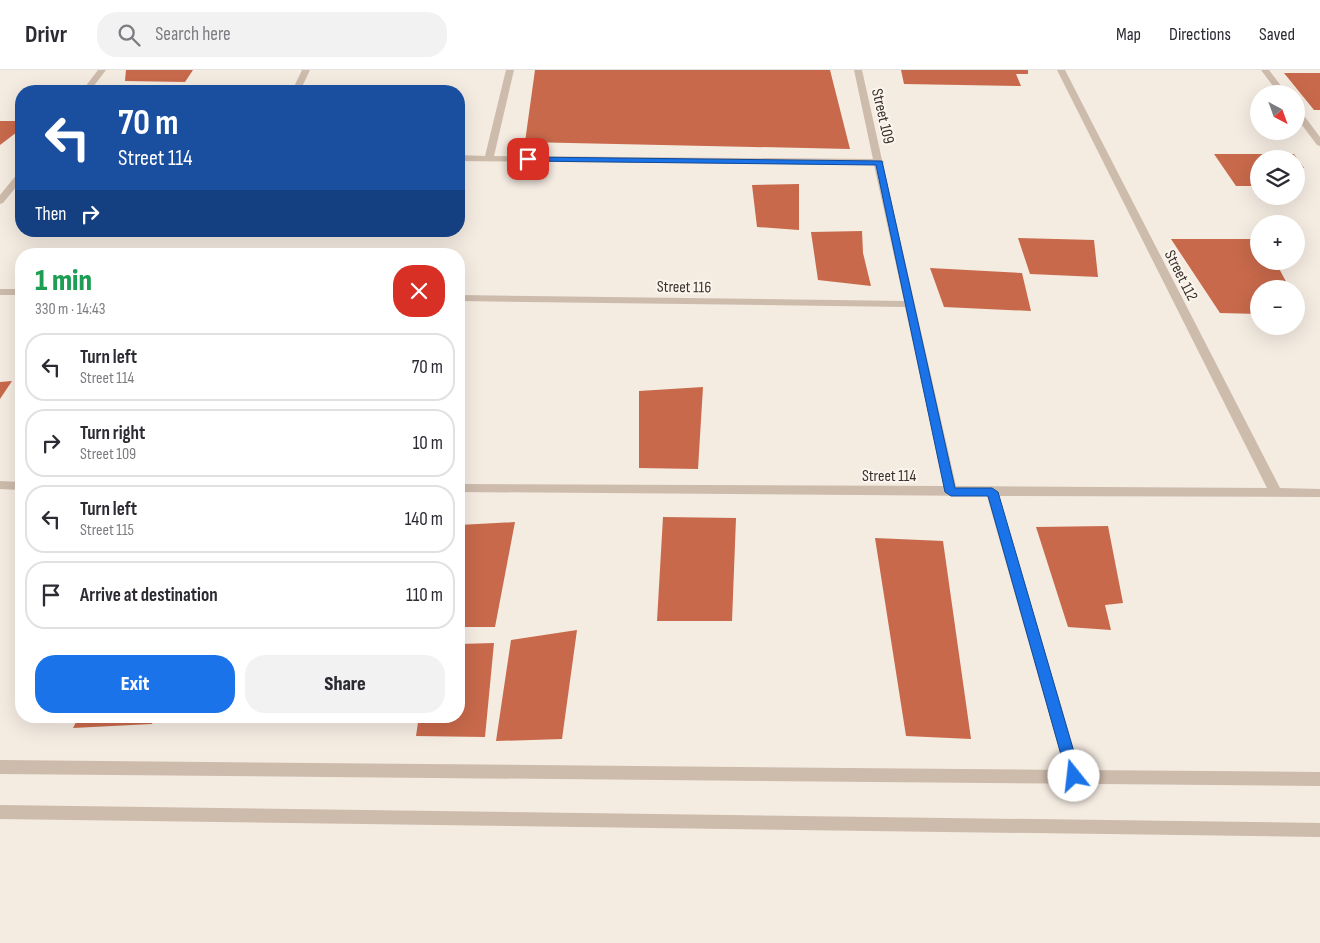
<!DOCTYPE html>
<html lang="en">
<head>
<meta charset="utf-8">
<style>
	:root { --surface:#fff; --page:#f2f2f3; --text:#2b2b33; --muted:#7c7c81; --line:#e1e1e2; --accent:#1a73e8 }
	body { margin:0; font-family:"Sofia Sans Condensed",sans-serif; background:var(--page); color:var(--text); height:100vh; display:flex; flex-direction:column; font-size:19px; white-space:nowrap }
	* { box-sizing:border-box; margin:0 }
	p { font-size:16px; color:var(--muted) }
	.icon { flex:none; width:28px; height:28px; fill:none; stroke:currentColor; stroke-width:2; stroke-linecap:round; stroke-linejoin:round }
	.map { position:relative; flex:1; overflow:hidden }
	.details { position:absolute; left:15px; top:178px; width:450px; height:475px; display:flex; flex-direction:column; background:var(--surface); border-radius:20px; box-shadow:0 5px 20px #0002 }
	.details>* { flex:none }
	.guide { position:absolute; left:15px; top:15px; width:450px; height:152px; border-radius:20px; box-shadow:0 5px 20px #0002; background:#1a4fa0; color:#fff; overflow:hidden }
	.needle { width:32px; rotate:139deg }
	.fabs { position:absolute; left:1250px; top:15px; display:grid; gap:10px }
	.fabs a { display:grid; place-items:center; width:55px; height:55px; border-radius:50%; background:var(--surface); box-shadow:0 5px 20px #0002; font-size:25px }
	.pin { position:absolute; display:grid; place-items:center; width:42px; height:42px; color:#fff; margin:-21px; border-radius:10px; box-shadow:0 2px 8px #0006 }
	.me { position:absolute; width:55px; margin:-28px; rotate:344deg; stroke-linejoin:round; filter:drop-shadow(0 0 4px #0008) }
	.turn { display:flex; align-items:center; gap:18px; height:105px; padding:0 20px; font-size:22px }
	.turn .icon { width:65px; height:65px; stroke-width:2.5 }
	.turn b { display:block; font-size:35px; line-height:42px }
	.then { display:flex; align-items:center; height:48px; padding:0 20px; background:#0003; gap:10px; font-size:19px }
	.round { display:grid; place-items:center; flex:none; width:52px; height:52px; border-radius:20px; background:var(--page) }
	.summary { display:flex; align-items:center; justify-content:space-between; height:85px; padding:0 20px }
	h1 { font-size:30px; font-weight:800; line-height:38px; color:#1e9e55 }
	.primary-button { display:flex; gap:10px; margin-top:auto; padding:10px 20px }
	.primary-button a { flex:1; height:58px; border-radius:20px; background:var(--accent); color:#fff; font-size:20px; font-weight:800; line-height:58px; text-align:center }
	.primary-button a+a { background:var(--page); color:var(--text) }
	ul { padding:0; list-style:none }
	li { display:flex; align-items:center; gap:15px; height:68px; margin:0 10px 8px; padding:0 10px; border:2px solid var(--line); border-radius:20px }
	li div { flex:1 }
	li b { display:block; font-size:19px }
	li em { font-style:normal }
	header { display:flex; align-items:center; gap:30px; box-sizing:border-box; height:70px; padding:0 25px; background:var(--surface); border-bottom:1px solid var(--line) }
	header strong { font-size:24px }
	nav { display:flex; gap:28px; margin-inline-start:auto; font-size:18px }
	.search { width:350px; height:45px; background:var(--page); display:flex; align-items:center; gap:12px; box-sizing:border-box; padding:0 18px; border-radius:20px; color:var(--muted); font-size:19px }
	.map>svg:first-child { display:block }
	.building { fill:#c8694b }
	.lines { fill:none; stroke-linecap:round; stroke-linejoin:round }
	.minor { fill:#cdbbac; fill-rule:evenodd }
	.route { fill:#1a73e8; stroke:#114b97 }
	.labels { text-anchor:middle; stroke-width:4; stroke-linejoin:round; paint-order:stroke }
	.street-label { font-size:16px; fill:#3b302b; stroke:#fbf5ee }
</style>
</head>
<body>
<header>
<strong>Drivr</strong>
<div class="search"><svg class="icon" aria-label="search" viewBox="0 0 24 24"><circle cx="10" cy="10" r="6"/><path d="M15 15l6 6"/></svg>Search here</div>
<nav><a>Map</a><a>Directions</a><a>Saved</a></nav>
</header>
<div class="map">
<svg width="1320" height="873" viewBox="0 0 1320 873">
	<rect width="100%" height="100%" fill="#f4ebe1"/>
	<!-- building -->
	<path class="building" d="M126 0H193L185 12 125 11Z
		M535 0H830L850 79 525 72Z
		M901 0H1028V4H1016L1021 16 904 14Z
		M1284 3H1320V40H1314Z
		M0 51H21V59L0 75Z
		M1214 84H1294L1304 98H1296V89H1259V116H1236Z
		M799 114V160L757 157 752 115Z
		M862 161 863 183 871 216 818 210 811 162Z
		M1018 168 1094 170 1098 207 1030 204Z
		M1171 169H1259V191H1275L1290 219H1259V244L1220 243Z
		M930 198 1022 203 1031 241 944 237Z
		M12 311 0 329V312Z
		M703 317 698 399 639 398V321Z
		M663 447 736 448 732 551H657Z
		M515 452 495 557H459V455Z
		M1108 456 1123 533 1105 535 1111 560 1068 557 1036 457Z
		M875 468 943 471 971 669 906 666Z
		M577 560 562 669 496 671 511 570Z
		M494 573 485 667 416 666 419 646H459V574Z
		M79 646H155L152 654 73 658Z"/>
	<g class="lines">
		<!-- minor -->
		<path class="minor" d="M98 0H106L90 21H82Z
			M302 0H310L300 21H292Z
			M506 0H514L494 86 873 89 854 0H862L882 90 884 92 883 94 956 416 1267 418 1057 0H1065L1280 418 1320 419V427L999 426 1080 700 1320 702V716L0 704V690L1065 700 987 426 459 422V414L944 416 905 237 459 231V225L904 231 874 95 459 91V85L485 86Z
			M1261 0H1269L1287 24H1279Z
			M1296 39H1299L1320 67V76L1317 75 1296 47Z
			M21 102V111L3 133 0 134V125L18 103Z
			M0 219H21V225H0Z
			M0 411 21 412V420L0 419Z
			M0 735 1320 753V767L0 749Z"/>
	</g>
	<!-- route -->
	<path class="route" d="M528 87 882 91 955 418H992L998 422 1081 706 1079 711 1074 713 1069 711 1067 706 988 426H951L945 422 876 95 525 91V87Z"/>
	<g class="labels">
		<!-- street labels -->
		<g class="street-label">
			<text transform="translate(884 46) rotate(77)" y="6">Street 109</text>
			<text transform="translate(1182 205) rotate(63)" y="6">Street 112</text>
			<text transform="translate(684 216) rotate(1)" y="6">Street 116</text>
			<text x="889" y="411">Street 114</text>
		</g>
	</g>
</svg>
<div class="fabs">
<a><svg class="needle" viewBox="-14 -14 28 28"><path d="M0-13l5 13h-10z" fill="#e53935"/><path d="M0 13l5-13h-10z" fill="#7c7c81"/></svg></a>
<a><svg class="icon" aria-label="layers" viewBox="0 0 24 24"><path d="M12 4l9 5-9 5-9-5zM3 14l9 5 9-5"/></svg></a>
<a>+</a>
<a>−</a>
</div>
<div class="pin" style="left:528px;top:89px;background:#d93025"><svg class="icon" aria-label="arrive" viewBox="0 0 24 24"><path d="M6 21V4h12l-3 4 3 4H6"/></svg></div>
<svg class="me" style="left:1074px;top:706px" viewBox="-20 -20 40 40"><circle r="19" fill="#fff"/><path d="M0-13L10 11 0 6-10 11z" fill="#1a73e8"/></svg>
<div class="guide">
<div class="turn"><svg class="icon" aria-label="left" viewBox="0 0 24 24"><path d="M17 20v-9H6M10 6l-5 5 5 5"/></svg><div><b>70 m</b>Street 114</div></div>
<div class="then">Then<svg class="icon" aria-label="right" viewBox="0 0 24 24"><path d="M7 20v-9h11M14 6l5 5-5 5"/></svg></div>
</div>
<section class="details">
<div class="summary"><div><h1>1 min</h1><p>330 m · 14:43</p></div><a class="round" style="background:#d93025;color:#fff"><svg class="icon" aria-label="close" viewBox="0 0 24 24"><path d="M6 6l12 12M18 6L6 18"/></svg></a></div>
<ul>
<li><svg class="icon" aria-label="left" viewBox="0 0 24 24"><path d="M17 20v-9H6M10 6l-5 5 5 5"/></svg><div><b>Turn left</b><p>Street 114</p></div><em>70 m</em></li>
<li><svg class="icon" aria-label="right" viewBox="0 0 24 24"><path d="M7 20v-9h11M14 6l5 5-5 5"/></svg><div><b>Turn right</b><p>Street 109</p></div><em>10 m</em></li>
<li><svg class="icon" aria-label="left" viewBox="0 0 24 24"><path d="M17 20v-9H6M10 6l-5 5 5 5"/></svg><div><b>Turn left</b><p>Street 115</p></div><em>140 m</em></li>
<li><svg class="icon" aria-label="arrive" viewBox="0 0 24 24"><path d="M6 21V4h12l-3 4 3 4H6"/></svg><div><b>Arrive at destination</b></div><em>110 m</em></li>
</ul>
<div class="primary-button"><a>Exit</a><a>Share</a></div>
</section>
</div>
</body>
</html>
